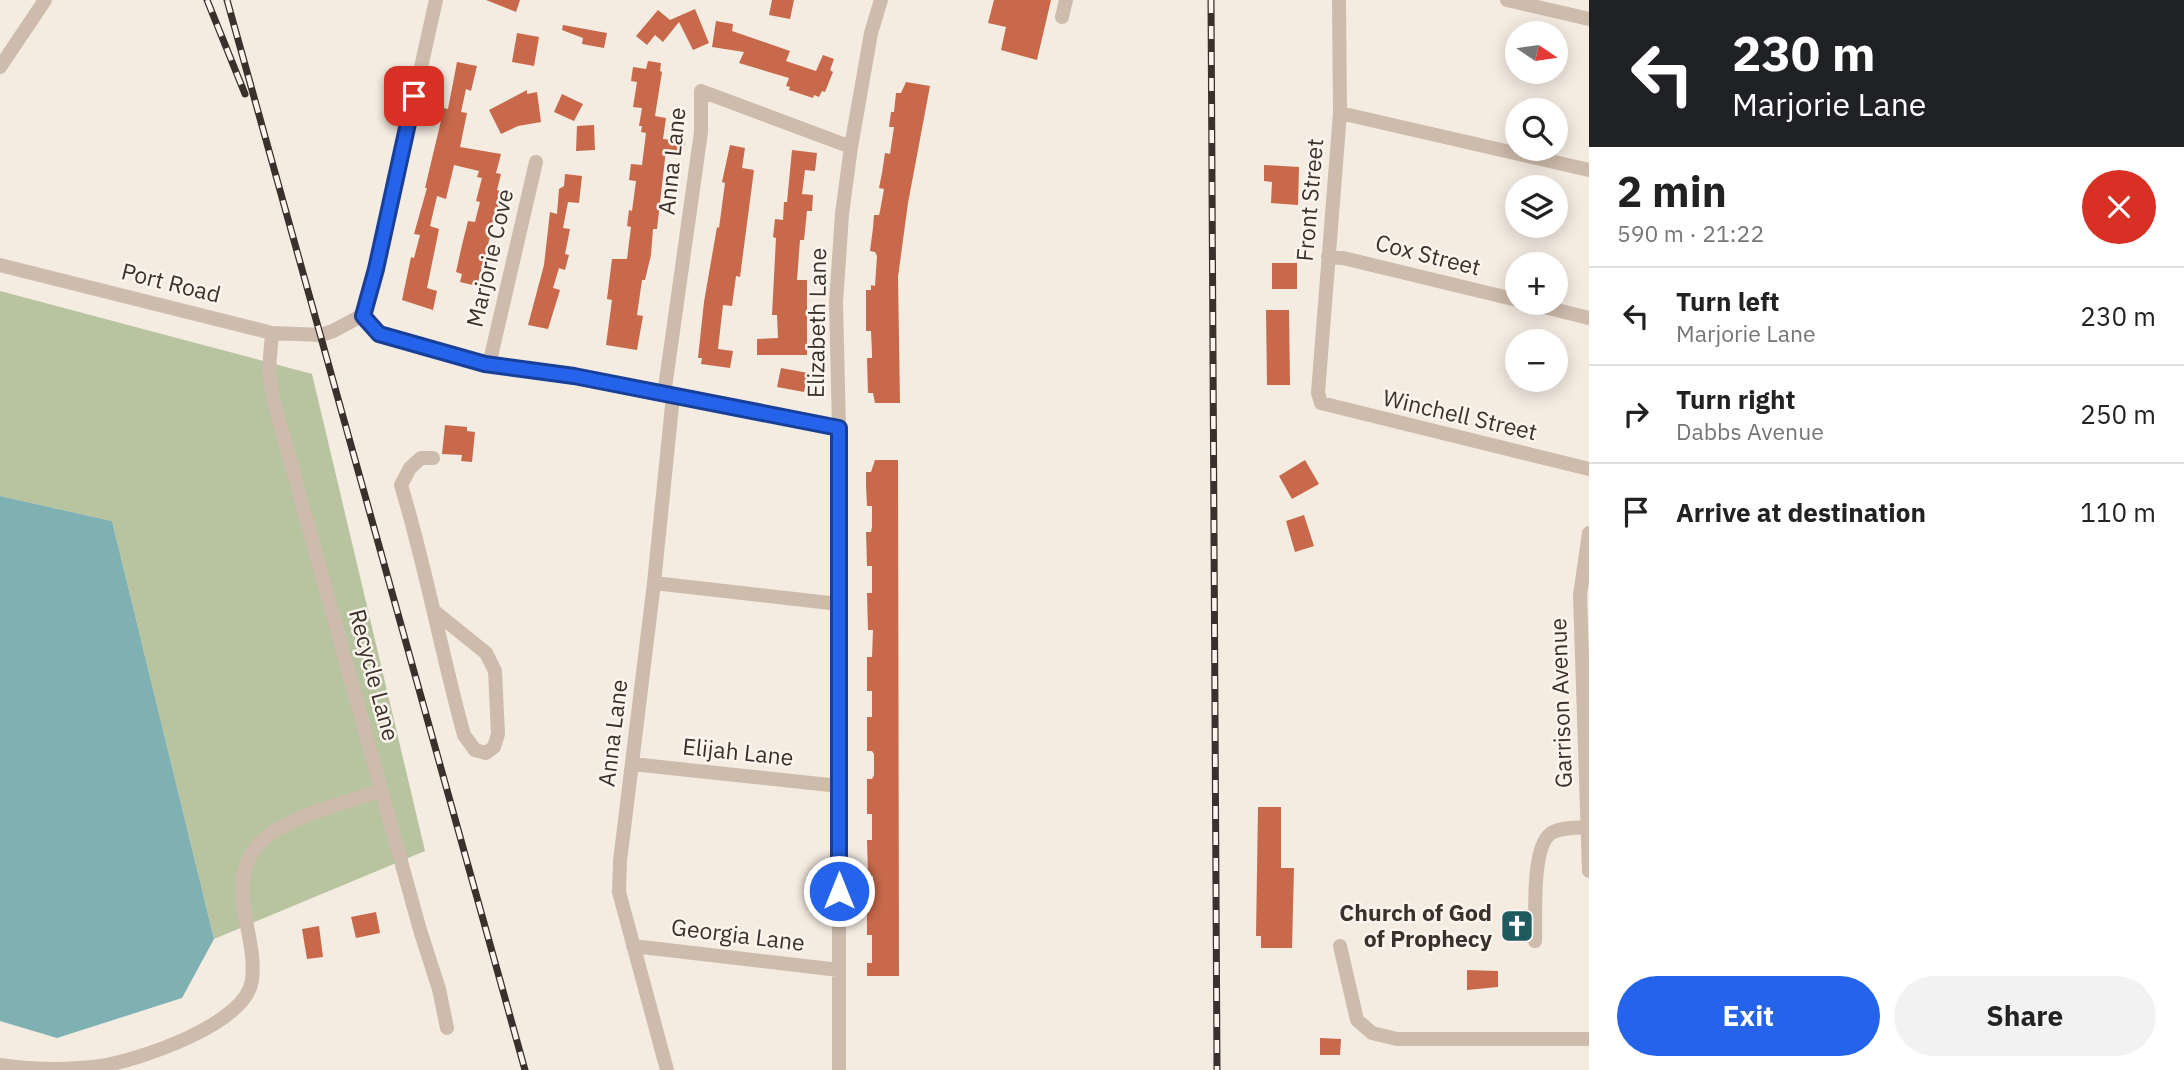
<!DOCTYPE html>
<html lang="en">
<head>
<meta charset="utf-8">
<style>
	:root { --surface:#fff; --page:#f2f2f2; --text:#222; --muted:#767676; --line:#e0e0e0; --accent:#2563eb }
	body { margin:0; font-family:"IBM Plex Sans",sans-serif; background:var(--page); color:var(--text); height:100vh; display:flex; flex-direction:column; font-size:26px; white-space:nowrap }
	* { box-sizing:border-box; margin:0 }
	p { font-size:23px; color:var(--muted) }
	.icon { flex:none; width:38px; height:38px; fill:none; stroke:currentColor; stroke-width:2; stroke-linecap:round; stroke-linejoin:round }
	.map { position:relative; flex:1; overflow:hidden }
	.panel { display:flex; flex-direction:column; background:var(--surface); width:595px }
	.panel>* { flex:none }
	.hud { background:#202124; color:#fff; overflow:hidden }
	.needle { width:46px; rotate:103deg }
	.tools { position:absolute; left:1505px; top:21px; display:grid; gap:14px }
	.tools a { display:grid; place-items:center; width:63px; height:63px; border-radius:50%; background:var(--surface); box-shadow:0 4px 18px #0003; font-size:35px }
	.pin { position:absolute; display:grid; place-items:center; width:60px; height:60px; color:#fff; margin:-30px; border-radius:14px; box-shadow:0 4px 10px #0006 }
	.me { position:absolute; width:77px; margin:-38px; rotate:0deg; stroke-linejoin:round; filter:drop-shadow(0 0 5px #0008) }
	.turn { display:flex; align-items:center; gap:24px; height:147px; padding:0 28px; font-size:32px }
	.turn .icon { width:91px; height:91px; stroke-width:2.5 }
	.turn b { display:block; font-size:49px; line-height:60px }
	.round { display:grid; place-items:center; flex:none; width:74px; height:74px; border-radius:37px; background:var(--page) }
	.overview { display:flex; align-items:center; justify-content:space-between; height:119px; padding:0 28px }
	h1 { font-size:42px; font-weight:800; line-height:52px }
	.primary-button { display:flex; gap:14px; margin-top:auto; padding:14px 28px }
	.primary-button a { flex:1; height:80px; border-radius:42px; background:var(--accent); color:#fff; font-size:28px; font-weight:800; line-height:80px; text-align:center }
	.primary-button a+a { background:var(--page); color:var(--text) }
	ul { padding:0; list-style:none }
	li { display:flex; align-items:center; gap:21px; height:98px; padding:0 28px; border-top:2px solid var(--line) }
	li div { flex:1 }
	li b { display:block; font-size:26px }
	li em { font-style:normal }
	main { display:flex; flex:1; min-height:0 }
	.map>svg:first-child { display:block }
	.green { fill:#b8c4a0 }
	.water { fill:#7fb0b2 }
	.building { fill:#c8694b }
	.lines { fill:none; stroke-linecap:round; stroke-linejoin:round }
	.minor { stroke:#cdbbac; stroke-width:14 }
	.rail-casing { stroke:#3b302b; stroke-width:7 }
	.rail { stroke:#fbf5ee; stroke-width:4.5; stroke-dasharray:13; stroke-linecap:butt }
	.route-casing { stroke:#184099; stroke-width:18 }
	.route { stroke:#2563eb; stroke-width:12 }
	.labels { text-anchor:middle; stroke-width:5; stroke-linejoin:round; paint-order:stroke }
	.street-label { font-size:23px; fill:#3b302b; stroke:#fbf5ee }
	.poi-label { font-size:23px; font-weight:bold; fill:#3b302b; stroke:#fbf5ee; text-anchor:end }
</style>
</head>
<body>
<main>
<div class="map">
<svg width="1589" height="1070" viewBox="0 0 1589 1070">
	<rect width="100%" height="100%" fill="#f4ebe1"/>
	<!-- green -->
	<path class="green" d="M0 291 312 374 425 851 214 939 112 521 0 496Z"/>
	<!-- water -->
	<path class="water" d="M0 496 112 521 214 939 182 998 57 1038 0 1021Z"/>
	<!-- building -->
	<path class="building" d="M486 0H520L516 12Z
		M772 0H794L790 19 769 15Z
		M994 0H1051L1037 60 1001 50 1006 27 988 23Z
		M695 9 709 43 693 50 679 22 663 42 655 35 647 45 636 36 658 10 670 20Z
		M716 21 733 24 732 31 790 51 786 61 816 71 823 55 834 59 830 70 833 72 825 92 822 91 819 97 814 95 813 98 789 90 790 87 786 86 789 78 739 63 744 52 712 47Z
		M563 25 607 33 604 48 582 44 583 38 562 30Z
		M517 33 539 37 534 66 512 62Z
		M648 61 661 63 660 71 662 72 655 116 666 118 663 139 685 141 683 152 666 150 657 229H653L651 255 645 280H642L637 315 643 316 637 350 606 345 612 300 607 299 612 259H627L631 227 627 226 629 210 632 211 636 181 629 180 631 164 642 165 646 133 641 132 642 126H639L642 108 633 107 637 82 631 81 633 67 646 69Z
		M457 62 477 66 471 91 466 89 461 112 467 113 460 147 501 154 496 173 501 174 497 190 502 192 477 286 460 282 462 274 456 272 462 245 468 221 475 222 480 202 476 201 482 178 477 177 479 171 454 165 446 199 437 196 430 226 439 229 427 288 437 291 433 310 402 300 411 257 414 258 420 235 414 234 427 188H425L444 108 448 109Z
		M906 82 930 86 908 203 898 277 900 403H875L873 393H868L867 358H872V353L871 331H866V290H871V285L875 286 877 256 875 252 870 251 873 228 874 215H879L880 211 884 189 879 188 882 173 885 153 890 154 894 127H889L891 112H894L896 93H901Z
		M527 90V94L537 92 541 122 518 126 501 134 489 110Z
		M562 94 583 104 574 121 554 112Z
		M594 125 595 150 576 151 577 126Z
		M730 145 745 148 742 168 754 170 740 277 736 276 732 306 723 305 718 349 733 351 730 368 701 364 702 358H698L704 302 717 227 719 228 725 183 722 182Z
		M792 150 817 153 815 171 805 170 802 194 813 195 812 211H807L804 240H800L797 280H807V355H757V339L778 338 777 315H772L776 238 773 237 775 219 783 220 784 202H787Z
		M1264 165 1299 167 1298 205 1271 203 1272 182 1264 181Z
		M565 174 582 176 579 203 568 202 563 228 570 229 565 254 569 255 565 270 559 268 553 288 560 290 548 329 528 325 544 265 550 212 557 214 559 189 564 186Z
		M1272 263H1297V289H1272Z
		M1266 310H1289L1290 385H1267Z
		M781 368 808 373 804 392 777 387Z
		M445 425 467 427V431L475 432 472 462 461 461 462 455 442 454Z
		M875 460H898L899 976H867V963H872V935H867V903H872L874 898 873 876H868L867 840H872V814H867V779H872L874 775V754L872 751H867V717H872V691H867V657H872L873 630H868L867 593H872V566H867L866 532H871L872 527V506H867L866 485V472H871Z
		M1305 460 1319 484 1292 499 1279 476Z
		M1304 515 1314 546 1295 552 1286 521Z
		M1258 807H1281V868H1294L1292 948H1261V936H1256Z
		M376 912 380 933 356 938 351 917Z
		M319 926 323 957 307 959 302 929Z
		M1467 970 1498 971V987L1467 990Z
		M1320 1038 1341 1039 1340 1055H1320Z"/>
	<g class="lines">
		<!-- minor -->
		<path class="minor" d="M1339 0 1340 113 1318 393 1321 403 1589 469
			M1507 0 1589 19
			M1062 17 1066 0
			M0 67 45 0
			M1340 113 1589 170
			M1328 257 1343 258 1517 300
			M0 265 272 333 321 335 333 331 363 315 376 269 436 0
			M1528 303 1589 318
			M363 315 379 334 485 364 574 376 839 428
			M272 333 269 369 273 398 420 930 439 989 447 1028
			M489 365 536 162
			M664 395 701 132V91L851 147
			M433 458H421L410 468 401 485C426 567 441 652 464 735L475 750 486 753 494 747 498 734 495 671 486 653 434 611
			M1589 533 1580 595 1589 871
			M654 583 839 604
			M632 764 839 786
			M1535 941C1536 917 1531 850 1550 834 1559 827 1576 828 1587 827
			M633 946 839 970
			M1340 946 1357 1020 1372 1033 1397 1039H1589
			M0 1065C31 1070 70 1070 101 1066 139 1060 247 1024 252 980 258 934 224 888 257 846 281 817 346 803 382 790
			M667 1070 619 892 620 861 654 583 673 396
			M839 1070V428L836 303 842 214 851 147 871 33 881 0"/>
		<defs>
			<path id="rail" d="M207 0 245 94
				M227 0 525 1070
				M1211 0 1217 1070"/>
		</defs>
		<!-- rail casing -->
		<use href="#rail" class="rail-casing"/>
		<!-- rail -->
		<use href="#rail" class="rail"/>
	</g>
	<g class="lines">
		<defs>
			<path id="route" d="M414 96 376 269 363 316 379 334 485 364 574 376 839 428V891"/>
		</defs>
		<!-- route casing -->
		<use href="#route" class="route-casing"/>
		<!-- route -->
		<use href="#route" class="route"/>
	</g>
	<!-- icons -->
	<defs>
		<symbol id="church-square" viewBox="-11 -11 22 22"><rect x="-9" y="-9" width="18" height="18" rx="4" fill="#1f5a5e" stroke="#fbf5ee"/><path d="M-1.2-6h2.4v3.5h3.3v2.4h-3.3V6h-2.4V-.1h-3.3v-2.4h3.3Z" fill="#fff"/></symbol>
	</defs>
	<g fill-rule="evenodd">
		<use href="#church-square" x="1498" y="907" width="38" height="38"/>
	</g>
	<g class="labels">
		<!-- street labels -->
		<g class="street-label">
			<text transform="translate(672 161) rotate(-84)" y="8">Anna Lane</text>
			<text transform="translate(1310 200) rotate(-85)" y="8">Front Street</text>
			<text transform="translate(1428 255) rotate(14)" y="8">Cox Street</text>
			<text transform="translate(490 258) rotate(-77)" y="8">Marjorie Cove</text>
			<text transform="translate(171 283) rotate(14)" y="8">Port Road</text>
			<text transform="translate(817 323) rotate(-89)" y="8">Elizabeth Lane</text>
			<text transform="translate(1460 415) rotate(13)" y="8">Winchell Street</text>
			<text transform="translate(374 675) rotate(75)" y="8">Recycle Lane</text>
			<text transform="translate(1561 703) rotate(-92)" y="8">Garrison Avenue</text>
			<text transform="translate(613 733) rotate(-83)" y="8">Anna Lane</text>
			<text transform="translate(738 752) rotate(6)" y="8">Elijah Lane</text>
			<text transform="translate(738 935) rotate(7)" y="8">Georgia Lane</text>
		</g>
		<!-- poi labels -->
		<g class="poi-label">
			<text x="1492" y="921">Church of God<tspan x="1492" dy="26">of Prophecy</tspan></text>
		</g>
	</g>
</svg>
<div class="tools">
<a><svg class="needle" viewBox="-14 -14 28 28"><path d="M0-13l5 13h-10z" fill="#e53935"/><path d="M0 13l5-13h-10z" fill="#767676"/></svg></a>
<a><svg class="icon" aria-label="search" viewBox="0 0 24 24"><circle cx="10" cy="10" r="6"/><path d="M15 15l6 6"/></svg></a>
<a><svg class="icon" aria-label="layers" viewBox="0 0 24 24"><path d="M12 4l9 5-9 5-9-5zM3 14l9 5 9-5"/></svg></a>
<a>+</a>
<a>−</a>
</div>
<div class="pin" style="left:414px;top:96px;background:#d93025"><svg class="icon" aria-label="arrive" viewBox="0 0 24 24"><path d="M6 21V4h12l-3 4 3 4H6"/></svg></div>
<svg class="me" style="left:839px;top:891px" viewBox="-20 -20 40 40"><circle r="17" fill="#2563eb" stroke="#fff" stroke-width="3"/><path d="M0-11L8 9 0 5-8 9z" fill="#fff"/></svg>
</div>
<section class="panel">
<div class="hud">
<div class="turn"><svg class="icon" aria-label="left" viewBox="0 0 24 24"><path d="M17 20v-9H6M10 6l-5 5 5 5"/></svg><div><b>230 m</b>Marjorie Lane</div></div>
</div>
<div class="overview"><div><h1>2 min</h1><p>590 m · 21:22</p></div><a class="round" style="background:#d93025;color:#fff"><svg class="icon" aria-label="close" viewBox="0 0 24 24"><path d="M6 6l12 12M18 6L6 18"/></svg></a></div>
<ul>
<li><svg class="icon" aria-label="left" viewBox="0 0 24 24"><path d="M17 20v-9H6M10 6l-5 5 5 5"/></svg><div><b>Turn left</b><p>Marjorie Lane</p></div><em>230 m</em></li>
<li><svg class="icon" aria-label="right" viewBox="0 0 24 24"><path d="M7 20v-9h11M14 6l5 5-5 5"/></svg><div><b>Turn right</b><p>Dabbs Avenue</p></div><em>250 m</em></li>
<li><svg class="icon" aria-label="arrive" viewBox="0 0 24 24"><path d="M6 21V4h12l-3 4 3 4H6"/></svg><div><b>Arrive at destination</b></div><em>110 m</em></li>
</ul>
<div class="primary-button"><a>Exit</a><a>Share</a></div>
</section>
</main>
</body>
</html>
